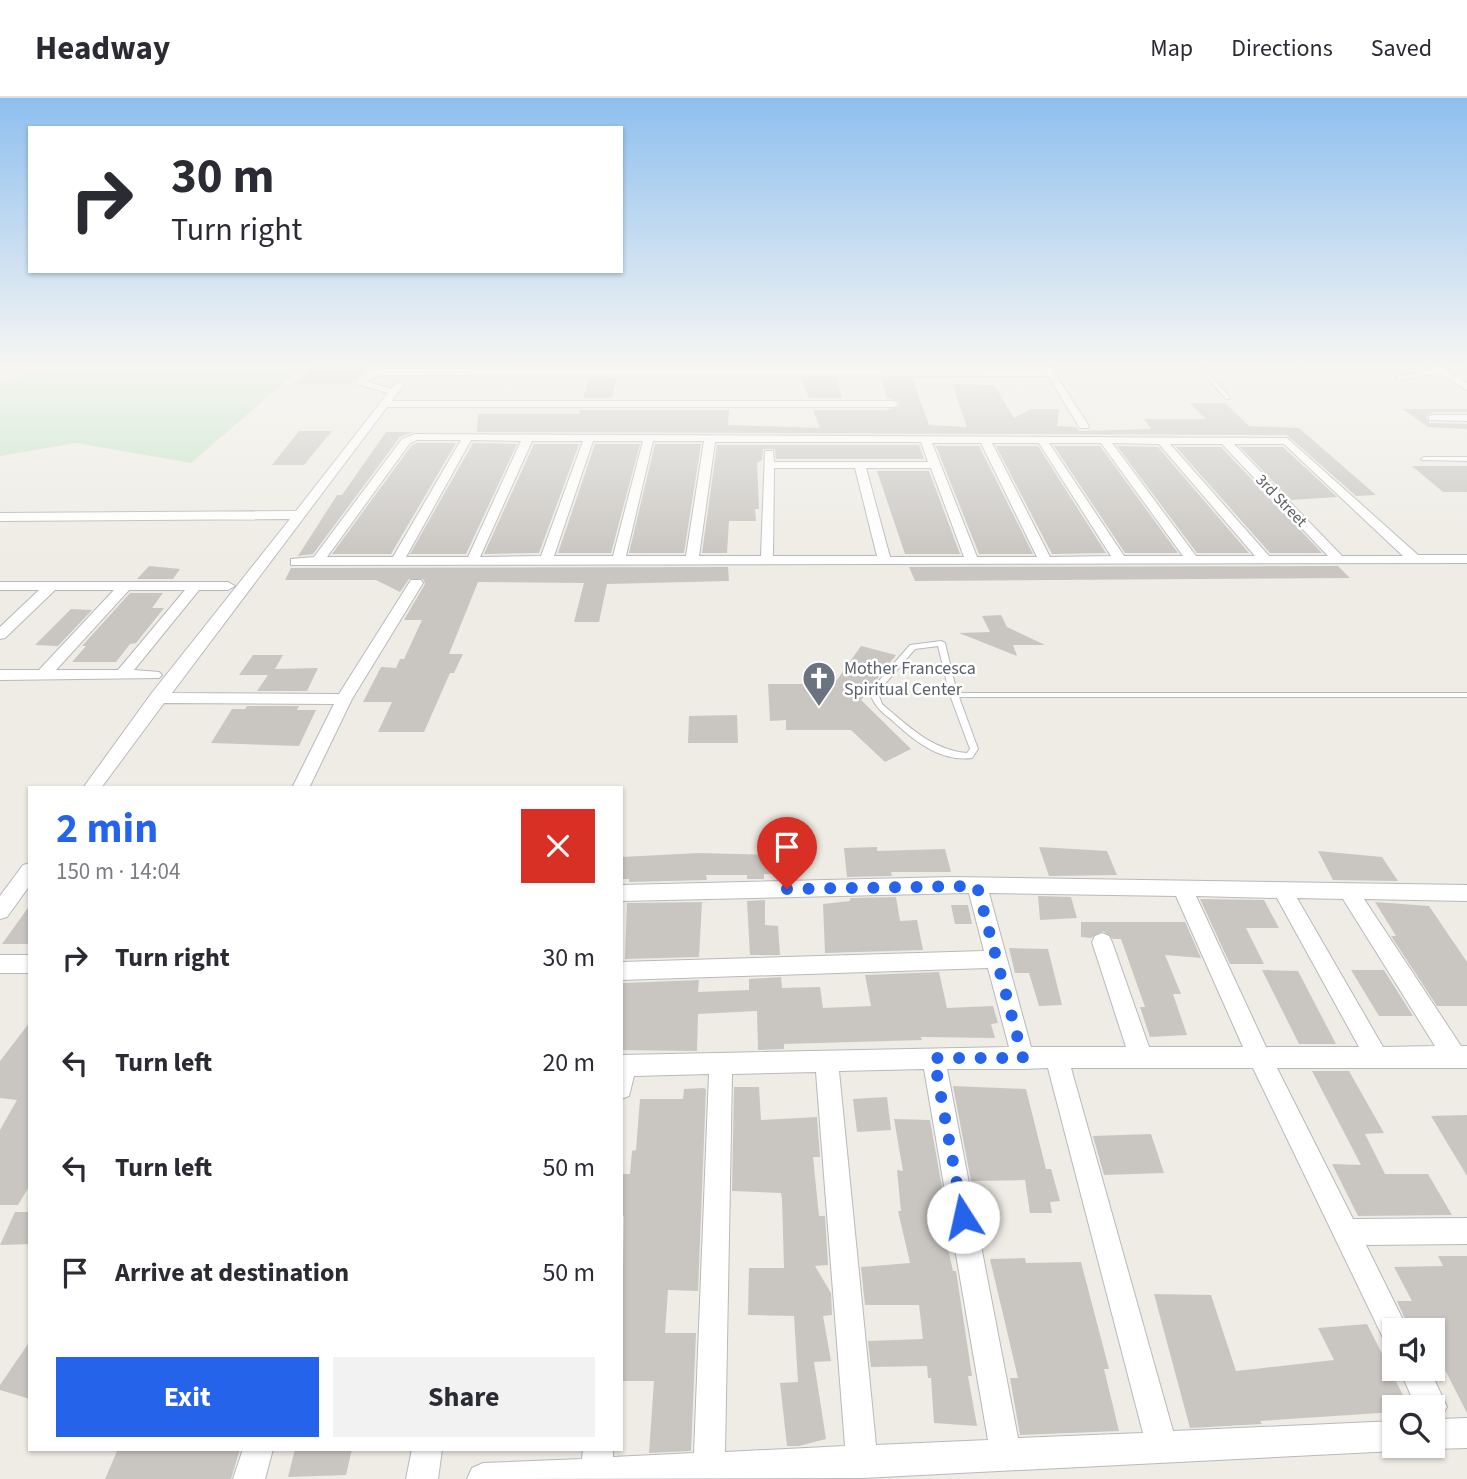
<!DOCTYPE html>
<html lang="en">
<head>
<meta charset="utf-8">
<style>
	:root { --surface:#fff; --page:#f2f2f3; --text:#2b2b33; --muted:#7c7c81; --line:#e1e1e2; --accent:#2563eb }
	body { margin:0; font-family:"Source Sans 3",sans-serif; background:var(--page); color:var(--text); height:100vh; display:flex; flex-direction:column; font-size:26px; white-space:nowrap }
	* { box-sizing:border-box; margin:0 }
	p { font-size:23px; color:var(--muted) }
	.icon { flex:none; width:38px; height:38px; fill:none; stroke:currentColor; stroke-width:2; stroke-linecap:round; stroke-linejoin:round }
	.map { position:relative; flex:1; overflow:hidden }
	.side { position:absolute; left:28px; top:688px; width:595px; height:665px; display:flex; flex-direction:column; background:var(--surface); border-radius:0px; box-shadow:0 2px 5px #0004 }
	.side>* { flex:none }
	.top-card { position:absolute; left:28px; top:28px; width:595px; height:147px; border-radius:0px; box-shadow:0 2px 5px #0004; background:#fff; color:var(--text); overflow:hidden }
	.buttons { position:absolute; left:1382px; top:1220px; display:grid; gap:14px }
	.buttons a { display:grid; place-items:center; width:63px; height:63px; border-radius:0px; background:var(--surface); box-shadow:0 2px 5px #0004; font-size:35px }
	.pin { position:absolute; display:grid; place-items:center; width:60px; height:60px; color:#fff; margin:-72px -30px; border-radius:50% 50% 50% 0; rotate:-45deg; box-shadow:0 0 7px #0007 }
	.pin .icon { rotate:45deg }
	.me { position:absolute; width:77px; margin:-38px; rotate:350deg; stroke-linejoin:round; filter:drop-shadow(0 0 5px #0008) }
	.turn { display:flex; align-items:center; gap:24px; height:147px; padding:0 28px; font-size:32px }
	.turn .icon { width:91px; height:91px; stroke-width:2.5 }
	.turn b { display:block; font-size:49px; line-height:60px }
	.round { display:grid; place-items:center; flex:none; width:74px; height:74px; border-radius:0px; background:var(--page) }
	.summary { display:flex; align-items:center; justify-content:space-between; height:119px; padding:0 28px }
	h1 { font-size:42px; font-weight:700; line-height:52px; color:var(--accent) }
	.primary-button { display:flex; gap:14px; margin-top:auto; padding:14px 28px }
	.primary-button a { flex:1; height:80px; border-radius:0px; background:var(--accent); color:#fff; font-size:28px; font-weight:700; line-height:80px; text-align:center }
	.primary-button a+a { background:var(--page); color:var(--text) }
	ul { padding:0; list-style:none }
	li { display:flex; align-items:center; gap:21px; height:105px; padding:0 28px }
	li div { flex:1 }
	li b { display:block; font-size:26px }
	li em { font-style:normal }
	header { display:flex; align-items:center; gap:42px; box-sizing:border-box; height:98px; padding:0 35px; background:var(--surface); border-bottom:2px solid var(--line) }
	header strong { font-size:33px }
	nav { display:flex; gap:38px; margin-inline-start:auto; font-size:24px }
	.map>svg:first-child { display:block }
	.green { fill:#c2e4c5 }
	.building { fill:#c9c6c2 }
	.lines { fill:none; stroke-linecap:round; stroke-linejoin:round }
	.service-casing { stroke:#b7b9bd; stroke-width:2 }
	.minor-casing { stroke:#b7b9bd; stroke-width:2 }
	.service { fill:#fff; fill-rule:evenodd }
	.minor { fill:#fff; fill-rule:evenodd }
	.route { stroke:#2563eb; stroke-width:12; stroke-dasharray:0 21.6 }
	.labels { text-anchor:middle; stroke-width:5; stroke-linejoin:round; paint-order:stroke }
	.far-street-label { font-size:16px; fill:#5c5f64; stroke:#fff }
	.worship-label { font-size:18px; fill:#5b616d; stroke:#fff; text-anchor:start }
</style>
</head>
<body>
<header>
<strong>Headway</strong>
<nav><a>Map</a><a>Directions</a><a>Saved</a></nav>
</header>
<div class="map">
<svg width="1467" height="1381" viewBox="0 0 1467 1381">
	<rect width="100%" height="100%" fill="#eeece4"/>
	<!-- green -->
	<path class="green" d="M45 268H303L191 365 76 345 0 358V287Z"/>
	<!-- building -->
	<path class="building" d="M314 268H368L351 286H294Z
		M589 280H616L612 300H583Z
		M801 280H837L842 300H809Z
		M881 280H912L929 327 967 329 952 286 994 287 1014 320 1031 311H1059L1057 328 1076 329 1080 333 1151 331 1144 321H1206L1190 305H1225L1249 328 1299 330 1376 397 1356 398 1287 337 477 334 478 316H579L580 312H729L728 327 820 330 813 312H885L900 308V304L887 300Z
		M1403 311H1467V314H1433L1426 318 1429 325 1467 326V331L1428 329Z
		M299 333H332L304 367H272Z
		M386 334H413L400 339 313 456 298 458 337 397H342Z
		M418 345H456L391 456H332L412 347Z
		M473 345 517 346 466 456H410Z
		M534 346H579L539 455 484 456Z
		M595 346H640L611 455H558Z
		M655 346H701L684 455H629Z
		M717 347H919L924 361H776L775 351H763L762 362 757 365 759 411H755L756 423H729L727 455H702Z
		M936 348H979L1033 456H979Z
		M996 348H1038L1106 455 1052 456Z
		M1054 348H1100L1178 455H1125Z
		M1117 348 1158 349 1249 455H1197Z
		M1176 349H1221L1322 455H1270Z
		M1240 349H1283L1337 399 1291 402Z
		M1412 368H1467V394H1443Z
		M877 373H929L960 456H905Z
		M149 468 180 471 173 481H137Z
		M1338 468 1350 480 915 483 909 469Z
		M728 469 729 483 607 486 599 524H574L584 485 478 484 449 556H463L454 575H450L424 634H378L392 604H363L381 569 396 570 400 561H404L422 522H404L425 486 423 481H409L400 494 376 482H285L291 470Z
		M130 495H163L152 510H164L136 545 130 546 116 564H72L86 548H82Z
		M71 511 92 512 58 548 35 547Z
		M1001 517 1007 529 1045 547H1013L1017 558 959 535 990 534 982 518Z
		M861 548 896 557 861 602 911 651 885 664 851 632H786V622L770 623 768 586H834Z
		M253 557H283L275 571 318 570 307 593H257L268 577H239Z
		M247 608H299L297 612H316L299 648 211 645 232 611H245Z
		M737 617 738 645H688L689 618Z
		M808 748 810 768H777V749Z
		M877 749V753L945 751 951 774H891L892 778 847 779 844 750Z
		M1039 749 1107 753 1117 777 1049 778Z
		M1318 753 1382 759 1398 783 1333 782Z
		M699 755 770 757 771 776H764V781H747V777H706L707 782 629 784V781H621V759Z
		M1038 798 1071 799 1077 820 1040 822Z
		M896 799 900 823 917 822 923 852 825 855 823 806 850 803V800Z
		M1200 801 1264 802 1279 830H1246L1264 866H1230Z
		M765 802V827L778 828 780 857H750L747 803Z
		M702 804 699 859 625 861 627 805 708 804Z
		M1375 804 1429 808 1467 864V908H1437L1391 838H1396Z
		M30 807V846H2Z
		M951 807H968L972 826H955Z
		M1081 824H1185L1201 860 1165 857 1181 896H1173L1187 937 1150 939 1140 909H1145L1121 841H1113L1103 833 1091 840 1081 839Z
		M1009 850 1048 851 1062 907 1039 908 1029 875H1015Z
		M1262 872 1298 873 1336 946H1299Z
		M1351 872H1384L1413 918H1379Z
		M939 874 947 910 993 908 998 925 991 926 995 940 921 939 922 942 784 946V951L758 952 757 913 698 916 697 953 621 952 623 885 699 882 698 894 749 892V881L781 879 782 890 820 889 823 910 871 908 865 877Z
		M30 924V1087L18 1107H0V1032L17 1002 0 1000V963Z
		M1312 973H1349L1384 1035 1365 1036 1385 1076H1428L1452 1117 1358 1118 1332 1066 1361 1067Z
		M953 988 1026 991 1046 1071H1051L1060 1103 1050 1104 1052 1115H1030L1025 1082 971 1083Z
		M734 989H759L761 1022 817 1019 820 1059H813L819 1118H825L828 1167 815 1168 831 1195 832 1217 823 1218 831 1263 814 1264 826 1341 799 1348H787L780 1285 798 1284 794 1218 748 1217 749 1170H784L782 1101 781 1095 732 1093Z
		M703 990 706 991 698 1193 668 1192 665 1235H696L691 1353 649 1355 654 1283H621L624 1118 621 1119V1076H630L632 1053 636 1052 640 1001H683L684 991Z
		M887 999 891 1032 857 1034 853 1001Z
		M1467 1017V1078L1431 1018Z
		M894 1021 930 1022 945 1106H938L953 1173H956L972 1278H968L977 1328 934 1325 931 1280H928L927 1268 871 1269 868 1243 923 1241 919 1207H865L861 1169 910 1165 898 1113H901L897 1072 903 1073Z
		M1151 1036 1164 1075 1104 1077 1093 1038Z
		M15 1114H30V1146L0 1147Z
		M1438 1158H1467V1315L1442 1266 1433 1267V1232H1410L1397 1203H1412L1394 1169 1443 1168Z
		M1025 1160 1026 1165 1081 1164 1109 1271H1104L1119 1333 1020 1337 1010 1280H1018L990 1161Z
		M1154 1196 1211 1197 1236 1273 1334 1262 1318 1230 1367 1226 1409 1309H1395V1314L1260 1323 1262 1326 1190 1330Z
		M30 1243V1301L0 1292V1287Z
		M118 1351H240L231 1381H105Z
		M295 1351H352L346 1377 288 1379Z"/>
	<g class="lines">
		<defs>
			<path id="service" d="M1197 268H1201L1230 299V301H1226Z
				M1292 268H1297L1300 271 1296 272Z
				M1424 359H1467V363L1422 362 1421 361Z
				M941 543 945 545 957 595H1467V599H959L978 651 972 660C941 664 914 643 893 623 883 615 876 610 871 598L877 585 910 547ZM938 548 950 597 970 651 967 655C932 652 908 628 882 606L879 598 883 588 915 551Z"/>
			<path id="minor" d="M1042 268H1050L1089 328 1088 330H1080L1048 278 380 277 367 283 391 291 396 285H402L404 287 392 303H894L899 306 894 309H387L172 595 339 596 411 482H421L423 485 352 601 309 690H292L334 606 164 605 101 690H83L151 596 290 421 0 423V415L296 413 388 295 356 286 360 279 379 271 1044 272Z
				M1430 268H1441L1467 285V292L1438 275 1400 282 1395 279 1429 273 1432 271Z
				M1433 317H1467V323L1429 322V318Z
				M415 336 1287 340 1418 457H1467V465L291 467V461L314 459 402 341ZM417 342H461L393 459H327L410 345ZM471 342 521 343 468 459H406ZM532 343H583L541 458 480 459ZM593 343H643L613 458H554ZM653 343H704L686 458H626ZM715 344H921L928 364H774L773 353H765L761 458H699ZM932 345H981L1037 459H977ZM992 345H1039L1111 458 1050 459ZM1049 345H1101L1183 458H1124ZM1112 345 1159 346 1255 458H1196ZM1170 346H1222L1328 458H1269ZM1234 346H1284L1403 458H1342ZM774 370H855L877 458H773ZM866 370H931L964 459H890Z
				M0 484H228L235 488 228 492H199L134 572 159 574 162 577 159 580 0 582V572H39L114 492H55L5 540 0 541V529L39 492H0ZM129 492H185L118 572H56Z
				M30 765V787L7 819 0 821V798L23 767Z
				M952 779 1467 787V803L1364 801 1461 948H1467V970H1277L1353 1121 1467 1120V1146L1366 1147 1408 1232H1395V1248L1385 1244 1253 970H1071L1173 1333 1395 1323V1348L1406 1349 1395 1353 862 1380 467 1381 472 1370 483 1365 582 1361 583 1351H613V1359L694 1355 709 976 634 978 629 998 621 1001V957L1009 949 988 870 621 882V864L984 853 969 795 621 803V787ZM989 795 1176 798 1243 949H1149L1112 844 1109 838 1102 835 1095 838 1092 844 1126 949H1031ZM1196 798 1277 800 1359 949H1266ZM1297 800 1343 801 1435 948 1383 949ZM924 971 988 1342 876 1347 839 973ZM1023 971 1048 970 1143 1335 1018 1340 947 971ZM816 974 845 1348 725 1354 732 976Z
				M0 857H30V875H0Z
				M1399 1270H1429L1447 1309 1440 1321 1467 1320V1350L1433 1351 1424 1348H1433V1309H1416Z
				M243 1351H273L265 1381H233Z
				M412 1351H442L438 1381H406Z"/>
		</defs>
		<!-- service casing -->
		<use href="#service" class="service-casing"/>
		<!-- minor casing -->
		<use href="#minor" class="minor-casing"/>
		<!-- service -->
		<use href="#service" class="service"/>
		<!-- minor -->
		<use href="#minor" class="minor"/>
	</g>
	<!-- sky -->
	<linearGradient id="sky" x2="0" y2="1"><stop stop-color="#8ebfef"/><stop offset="0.58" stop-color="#f7f6f3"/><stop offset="1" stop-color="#f7f6f3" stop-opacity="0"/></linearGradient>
	<rect width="1467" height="461" fill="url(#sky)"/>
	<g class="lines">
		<!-- route -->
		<path class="route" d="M787 791 977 788 1023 960H934L963 1119"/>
	</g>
	<!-- icons -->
	<defs>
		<symbol id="church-pin" viewBox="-11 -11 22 30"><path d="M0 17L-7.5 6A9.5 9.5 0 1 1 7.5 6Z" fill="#6b7280" stroke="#fff"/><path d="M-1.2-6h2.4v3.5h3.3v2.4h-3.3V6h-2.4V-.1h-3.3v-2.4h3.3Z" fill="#fff"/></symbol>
	</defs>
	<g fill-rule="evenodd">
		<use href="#church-pin" x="800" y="561" width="38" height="52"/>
	</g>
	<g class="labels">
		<!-- far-street labels -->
		<g class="far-street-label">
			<text transform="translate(1282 402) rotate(46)" y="6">3rd Street</text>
		</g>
		<!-- worship labels -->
		<g class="worship-label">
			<text x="844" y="576">Mother Francesca<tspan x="844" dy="21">Spiritual Center</tspan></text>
		</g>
	</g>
</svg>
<div class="buttons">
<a><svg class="icon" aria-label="sound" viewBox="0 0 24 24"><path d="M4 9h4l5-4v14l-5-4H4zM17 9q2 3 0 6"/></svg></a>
<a><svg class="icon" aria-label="search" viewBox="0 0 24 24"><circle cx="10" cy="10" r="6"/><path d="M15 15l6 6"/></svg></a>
</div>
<div class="pin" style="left:787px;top:791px;background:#d93025"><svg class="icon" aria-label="arrive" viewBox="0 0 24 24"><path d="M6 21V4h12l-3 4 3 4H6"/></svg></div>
<svg class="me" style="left:963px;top:1119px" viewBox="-20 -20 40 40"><circle r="19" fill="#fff"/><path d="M0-13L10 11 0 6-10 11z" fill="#2563eb"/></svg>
<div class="top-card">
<div class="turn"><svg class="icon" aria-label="right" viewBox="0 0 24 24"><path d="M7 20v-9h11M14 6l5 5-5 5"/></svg><div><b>30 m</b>Turn right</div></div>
</div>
<section class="side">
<div class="summary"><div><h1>2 min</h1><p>150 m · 14:04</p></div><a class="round" style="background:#d93025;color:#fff"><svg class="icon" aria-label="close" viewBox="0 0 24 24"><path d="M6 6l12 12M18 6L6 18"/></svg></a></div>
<ul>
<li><svg class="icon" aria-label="right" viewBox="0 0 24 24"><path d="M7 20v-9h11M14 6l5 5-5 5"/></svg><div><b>Turn right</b></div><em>30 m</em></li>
<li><svg class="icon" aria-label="left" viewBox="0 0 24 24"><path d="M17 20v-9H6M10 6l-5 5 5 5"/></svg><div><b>Turn left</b></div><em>20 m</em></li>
<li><svg class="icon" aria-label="left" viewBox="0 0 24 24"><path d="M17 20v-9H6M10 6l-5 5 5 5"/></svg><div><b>Turn left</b></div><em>50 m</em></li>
<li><svg class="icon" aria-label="arrive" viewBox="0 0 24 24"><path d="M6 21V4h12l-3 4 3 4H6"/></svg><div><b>Arrive at destination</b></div><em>50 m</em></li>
</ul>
<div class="primary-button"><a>Exit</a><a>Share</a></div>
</section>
</div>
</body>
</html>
